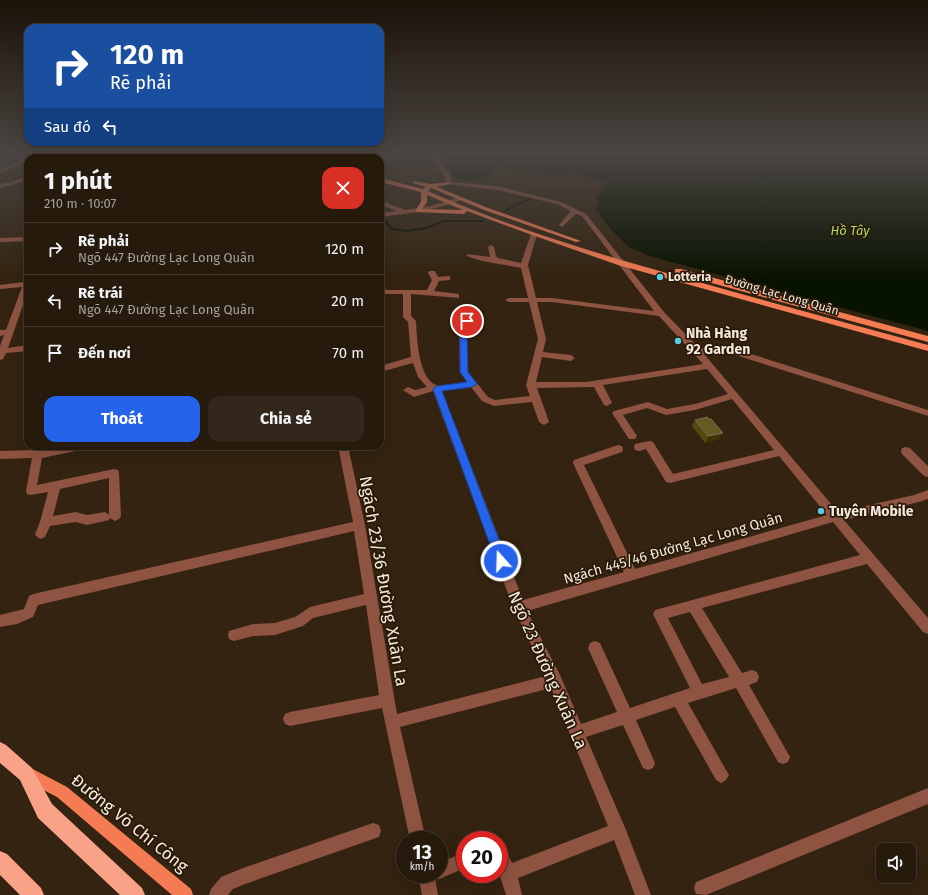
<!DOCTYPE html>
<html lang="vi">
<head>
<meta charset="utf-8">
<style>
	:root { --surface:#261a0c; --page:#32271a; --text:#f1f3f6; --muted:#a4a19d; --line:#42382d; --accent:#2563eb }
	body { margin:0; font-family:"Fira Sans",sans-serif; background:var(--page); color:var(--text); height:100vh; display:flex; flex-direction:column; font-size:15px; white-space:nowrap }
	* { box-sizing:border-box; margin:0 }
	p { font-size:13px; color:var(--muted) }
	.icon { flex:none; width:22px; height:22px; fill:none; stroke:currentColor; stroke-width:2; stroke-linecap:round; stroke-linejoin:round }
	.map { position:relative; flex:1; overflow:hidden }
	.panel { position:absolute; left:24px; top:154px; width:360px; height:296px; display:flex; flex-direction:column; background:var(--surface); border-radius:12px; box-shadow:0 4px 16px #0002,0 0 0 1px var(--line) }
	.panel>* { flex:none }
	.hud { position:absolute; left:24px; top:24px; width:360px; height:122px; border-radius:12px; box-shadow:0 4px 16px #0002,0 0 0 1px var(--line); background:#1a4fa0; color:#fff; overflow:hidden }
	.controls { position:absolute; left:876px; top:843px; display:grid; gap:8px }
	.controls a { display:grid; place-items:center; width:40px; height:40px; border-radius:8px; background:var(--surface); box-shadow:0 4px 16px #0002,0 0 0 1px var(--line); font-size:20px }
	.speed { position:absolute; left:396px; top:831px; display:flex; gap:8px; font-size:20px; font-weight:700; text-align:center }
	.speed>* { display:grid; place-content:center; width:52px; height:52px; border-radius:50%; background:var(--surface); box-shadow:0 4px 16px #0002,0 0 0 1px var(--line); line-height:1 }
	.speed small { font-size:10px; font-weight:400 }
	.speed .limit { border:6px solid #d22; background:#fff; color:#111 }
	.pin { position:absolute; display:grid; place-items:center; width:34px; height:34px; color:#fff; margin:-17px; border:2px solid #fff; border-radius:50%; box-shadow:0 1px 4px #0007 }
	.me { position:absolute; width:44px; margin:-22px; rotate:340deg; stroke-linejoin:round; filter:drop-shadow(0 0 3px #0008) }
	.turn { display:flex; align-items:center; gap:14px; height:84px; padding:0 20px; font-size:18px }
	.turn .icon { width:52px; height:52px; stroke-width:2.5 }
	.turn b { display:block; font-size:28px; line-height:34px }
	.then { display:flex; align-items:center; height:38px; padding:0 20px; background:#0003; gap:8px; font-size:15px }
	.round { display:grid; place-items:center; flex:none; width:42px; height:42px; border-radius:12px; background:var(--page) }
	.overview { display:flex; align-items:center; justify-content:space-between; height:68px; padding:0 20px }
	h1 { font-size:24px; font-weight:700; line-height:30px }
	.button { display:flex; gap:8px; margin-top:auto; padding:8px 20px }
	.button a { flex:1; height:46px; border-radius:12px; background:var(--accent); color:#fff; font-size:16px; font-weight:700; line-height:46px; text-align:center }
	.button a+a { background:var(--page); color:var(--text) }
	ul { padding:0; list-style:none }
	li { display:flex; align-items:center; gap:12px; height:52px; padding:0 20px; border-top:1px solid var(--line) }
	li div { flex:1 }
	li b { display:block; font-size:15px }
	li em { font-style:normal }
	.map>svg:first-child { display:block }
	.water { fill:#081200 }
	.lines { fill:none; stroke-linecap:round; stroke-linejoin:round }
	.stream { stroke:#081200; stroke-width:2 }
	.minor { fill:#8e5341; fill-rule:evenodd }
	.major { fill:#f57b55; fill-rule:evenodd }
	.highway { fill:#faa287; fill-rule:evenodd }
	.wall { fill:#534910 }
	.shaded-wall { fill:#3f3306 }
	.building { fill:#645a26; stroke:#7b7143 }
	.route { fill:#2563eb; stroke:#184099 }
	.poi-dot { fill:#5bc8e6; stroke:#291907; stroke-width:1.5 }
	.labels { text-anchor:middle; stroke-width:3.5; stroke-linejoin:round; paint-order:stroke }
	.far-poi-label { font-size:12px; font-weight:bold; fill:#f4e9de; stroke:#291907; text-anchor:start }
	.far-street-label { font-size:12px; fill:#f4e9de; stroke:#291907 }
	.far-water-label { font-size:13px; font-style:italic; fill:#a7da63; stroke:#291907 }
	.poi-label { font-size:14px; font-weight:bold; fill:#f4e9de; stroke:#291907; text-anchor:start }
	.street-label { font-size:14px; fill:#f4e9de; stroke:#291907 }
	.near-street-label { font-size:17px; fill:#f4e9de; stroke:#291907 }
</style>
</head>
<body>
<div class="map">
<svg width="928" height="895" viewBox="0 0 928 895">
	<rect width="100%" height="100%" fill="#332310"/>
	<!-- water -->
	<path class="water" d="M440 154H928V331L649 256 629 247 612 231 595 209 599 204 595 198 608 182 606 181 574 173 555 176 500 166C485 179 470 187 451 175 451 165 447 161 440 154Z"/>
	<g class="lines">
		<!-- stream -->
		<path class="stream" d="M506 210 531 198
			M385 221 392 229 407 231 426 228 444 221H484"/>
		<!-- minor -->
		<path class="minor" d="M0 154H7L28 160V164L25 163 0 173V169L19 161Z
			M49 154H57L47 158H39Z
			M59 154H63L71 158H51Z
			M137 154H145L136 158H128Z
			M196 154H203L196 158H189Z
			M207 154 227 158 209 157 207 156Z
			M429 154H435L451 176V182L497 186 561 202 586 214 664 312 699 348H732L928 410V416L729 353 704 354 838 512 914 495 928 490V499L919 502 844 520 928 618V634L923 632 867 564 702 608 742 673 752 670 757 672 759 677 757 682 749 685 790 757 788 762 783 764 778 762 736 688 688 703 726 770 729 775 726 780 721 783 716 780 675 707 636 720 655 763 653 768 648 770 643 768 623 725 586 737 626 830 651 895H635L614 840 518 878 522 895H506L499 873V847L505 849 512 863 608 826 551 688 400 727 426 840H410L382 708 290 726 285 724 283 719 285 714 290 712 379 695 366 605 313 618 303 626 275 635 253 636 234 641 229 639 228 635 229 631 253 624 275 623 295 617 310 607 364 594 354 531 38 605 33 617 17 624 0 627V615L24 609 29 596 33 594 353 522 338 446H348L365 525 397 714 546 676 513 607 433 391 414 397 403 390 408 387 415 390 427 387 418 377 413 363 380 372V366L411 357 408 322 403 317V294H380V284H383L386 290H427L432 280 428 273 429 271H435L438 277 450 276V280L439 281 434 291 459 294V298L411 294V316L416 321C417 337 418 382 439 386 445 387 460 383 467 382L460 372 459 334 464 319H470L471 321 467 334 468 372 488 397 495 400 530 396 526 385 538 339 529 302H509L505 300 509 298H528L521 268C503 264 484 263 467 256V254L490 257 488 247 491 245 494 247 496 256 498 258 521 263 531 234 536 233 537 234 528 265 536 298H552L654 311 582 216 576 214 562 227 559 225 571 211 557 204 497 190 446 184 445 176ZM537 302H552L659 316 703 364 586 382H536L542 357 571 361 575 358 571 355 543 352 546 339ZM707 369 728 394 695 404 667 409 648 402 614 411 612 413 629 439H635L637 436 623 415 647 408 666 415 695 410 732 399 774 450 673 474 653 442 649 441 635 444 634 447 635 450 639 451 646 449 666 482 670 483 779 456 827 515 635 569 584 465 622 452 623 449 622 446 618 445 574 460 573 463 624 572 523 600 442 391 471 387 482 401 494 406 532 402 539 422 544 425 549 422 537 388 594 387 604 405 607 406 612 403 603 385ZM833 522 860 555 655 610 653 614 690 688 630 708 600 643 595 641 590 643 588 648 617 712 581 724 560 675 527 611ZM690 612 729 677 702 684 668 618Z
			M28 175V179L16 184 0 188V184L12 182Z
			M460 197 462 198V200C436 210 408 214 380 217V213L396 211 380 204V200L405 210 430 206Z
			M28 237V241L0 242V238Z
			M25 279H28V291L8 348 28 345V351L6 353 3 359 0 360V346L4 335 0 336V330H6L22 287 0 289V285L24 282Z
			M37 446H47L45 450 63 446H85L84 449 80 450 42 458 37 485 114 469 118 470 119 473 121 516 119 519 115 521 110 518 109 520 87 525 76 522 50 526 45 537 41 539 37 537 35 534 40 522 48 492 31 495 27 494 26 491 32 458 0 459V451L34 450ZM109 478V515L105 512 87 515 76 512 53 516 60 489Z
			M906 447 910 448 928 466V477L924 476 902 454 901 451 902 448Z
			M928 788V804L706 895 696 894 694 888 696 882Z
			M373 823 379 825 381 831 379 837 245 884 233 889 228 895H209L211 889 221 877 243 868Z
			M465 852V868L439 879 435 878 438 895H422L418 874H439V863Z"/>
		<!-- major -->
		<path class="major" d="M300 154H307L314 158H307Z
			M318 154H325L332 158H325Z
			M380 178 423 189 426 187 413 183V181L430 184 450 182V184L437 187 488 208 581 241 576 242 484 210 431 188 428 191C517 231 612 258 706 284 780 305 854 325 928 345V351L618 265 532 235 467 211 464 214 416 212 415 211 421 202V192L380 182ZM427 195 463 210 422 209 427 202Z
			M675 269H681L928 336V342L675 273Z
			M27 766 67 787 191 889 193 895H172L57 797 22 779 19 774 22 769Z"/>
		<!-- highway -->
		<path class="highway" d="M0 742 6 745 32 768 52 804 142 888 145 895H120L38 818 20 780 0 763Z
			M0 851 7 854 41 888 44 895H20L0 875Z"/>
	</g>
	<!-- wall -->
	<path class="wall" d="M68 154H133L122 158H78Z
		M349 154H392L380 158H356L349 156Z
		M695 420 719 439 705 443 692 426Z"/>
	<!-- shaded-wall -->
	<path class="shaded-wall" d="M93 154H133L122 158H95Z
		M382 154H392L380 161V158H377V157Z
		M723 433 719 439 705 443 708 436Z"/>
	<!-- building -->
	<path class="building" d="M363 154H382L377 157Z
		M707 417 709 419H711L723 433 708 436 695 420Z"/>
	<!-- sky -->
	<linearGradient id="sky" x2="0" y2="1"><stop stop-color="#1c1309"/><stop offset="0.55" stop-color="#4a4542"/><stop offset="1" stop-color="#4a4542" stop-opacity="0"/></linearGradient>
	<rect width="928" height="279" fill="url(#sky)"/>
	<!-- route -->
	<path class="route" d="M467 319 471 321 467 334 468 372 477 384 472 387 442 391 507 561 505 565 501 566 498 565 496 561 433 389 437 386 467 382 460 372V334L464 321Z"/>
	<!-- markers -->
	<g class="poi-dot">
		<circle cx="660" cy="277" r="4"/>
		<circle cx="678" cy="341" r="4"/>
		<circle cx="821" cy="511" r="4"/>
	</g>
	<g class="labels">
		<!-- far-poi labels -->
		<g class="far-poi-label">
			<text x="668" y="281">Lotteria</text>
		</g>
		<!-- far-street labels -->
		<g class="far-street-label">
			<text transform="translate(782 295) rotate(16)" y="4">Đường Lạc Long Quân</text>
		</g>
		<!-- far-water labels -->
		<g class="far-water-label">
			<text x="850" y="235">Hồ Tây</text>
		</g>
		<!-- poi labels -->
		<g class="poi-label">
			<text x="686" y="338">Nhà Hàng<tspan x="686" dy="16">92 Garden</tspan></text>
			<text x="829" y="516">Tuyên Mobile</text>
		</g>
		<!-- street labels -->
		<g class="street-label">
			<text transform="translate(673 548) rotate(-16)" y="5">Ngách 445/46 Đường Lạc Long Quân</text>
		</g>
		<!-- near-street labels -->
		<g class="near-street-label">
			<text transform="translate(384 581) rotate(80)" y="6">Ngách 23/36 Đường Xuân La</text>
			<text transform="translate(548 670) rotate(66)" y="6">Ngõ 23 Đường Xuân La</text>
			<text transform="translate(130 823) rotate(39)" y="6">Đường Võ Chí Công</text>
		</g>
	</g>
</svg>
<div class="controls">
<a><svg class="icon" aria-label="sound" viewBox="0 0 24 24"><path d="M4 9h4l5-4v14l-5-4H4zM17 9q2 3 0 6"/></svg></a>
</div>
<div class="speed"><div>13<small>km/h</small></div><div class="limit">20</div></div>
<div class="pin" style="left:467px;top:321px;background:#d93025"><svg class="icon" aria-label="arrive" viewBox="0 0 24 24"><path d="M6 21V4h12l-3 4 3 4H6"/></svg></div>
<svg class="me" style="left:501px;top:561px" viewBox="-20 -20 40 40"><circle r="17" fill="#2563eb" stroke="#fff" stroke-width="3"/><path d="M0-11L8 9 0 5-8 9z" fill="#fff"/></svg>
<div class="hud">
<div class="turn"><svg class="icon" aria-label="right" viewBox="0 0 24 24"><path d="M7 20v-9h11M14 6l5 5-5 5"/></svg><div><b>120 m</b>Rẽ phải</div></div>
<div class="then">Sau đó<svg class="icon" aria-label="left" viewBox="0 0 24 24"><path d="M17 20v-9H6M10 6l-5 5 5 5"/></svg></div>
</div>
<section class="panel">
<div class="overview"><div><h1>1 phút</h1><p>210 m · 10:07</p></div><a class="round" style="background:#d93025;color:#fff"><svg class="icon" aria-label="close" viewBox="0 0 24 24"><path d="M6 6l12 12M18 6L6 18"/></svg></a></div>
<ul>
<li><svg class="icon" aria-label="right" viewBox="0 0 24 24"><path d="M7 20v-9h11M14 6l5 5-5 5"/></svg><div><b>Rẽ phải</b><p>Ngõ 447 Đường Lạc Long Quân</p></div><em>120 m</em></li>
<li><svg class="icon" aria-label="left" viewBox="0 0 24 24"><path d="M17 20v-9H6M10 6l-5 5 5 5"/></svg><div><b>Rẽ trái</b><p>Ngõ 447 Đường Lạc Long Quân</p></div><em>20 m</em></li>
<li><svg class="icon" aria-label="arrive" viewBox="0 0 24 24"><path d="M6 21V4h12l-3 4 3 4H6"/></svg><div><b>Đến nơi</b></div><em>70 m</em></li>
</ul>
<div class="button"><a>Thoát</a><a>Chia sẻ</a></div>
</section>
</div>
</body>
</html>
